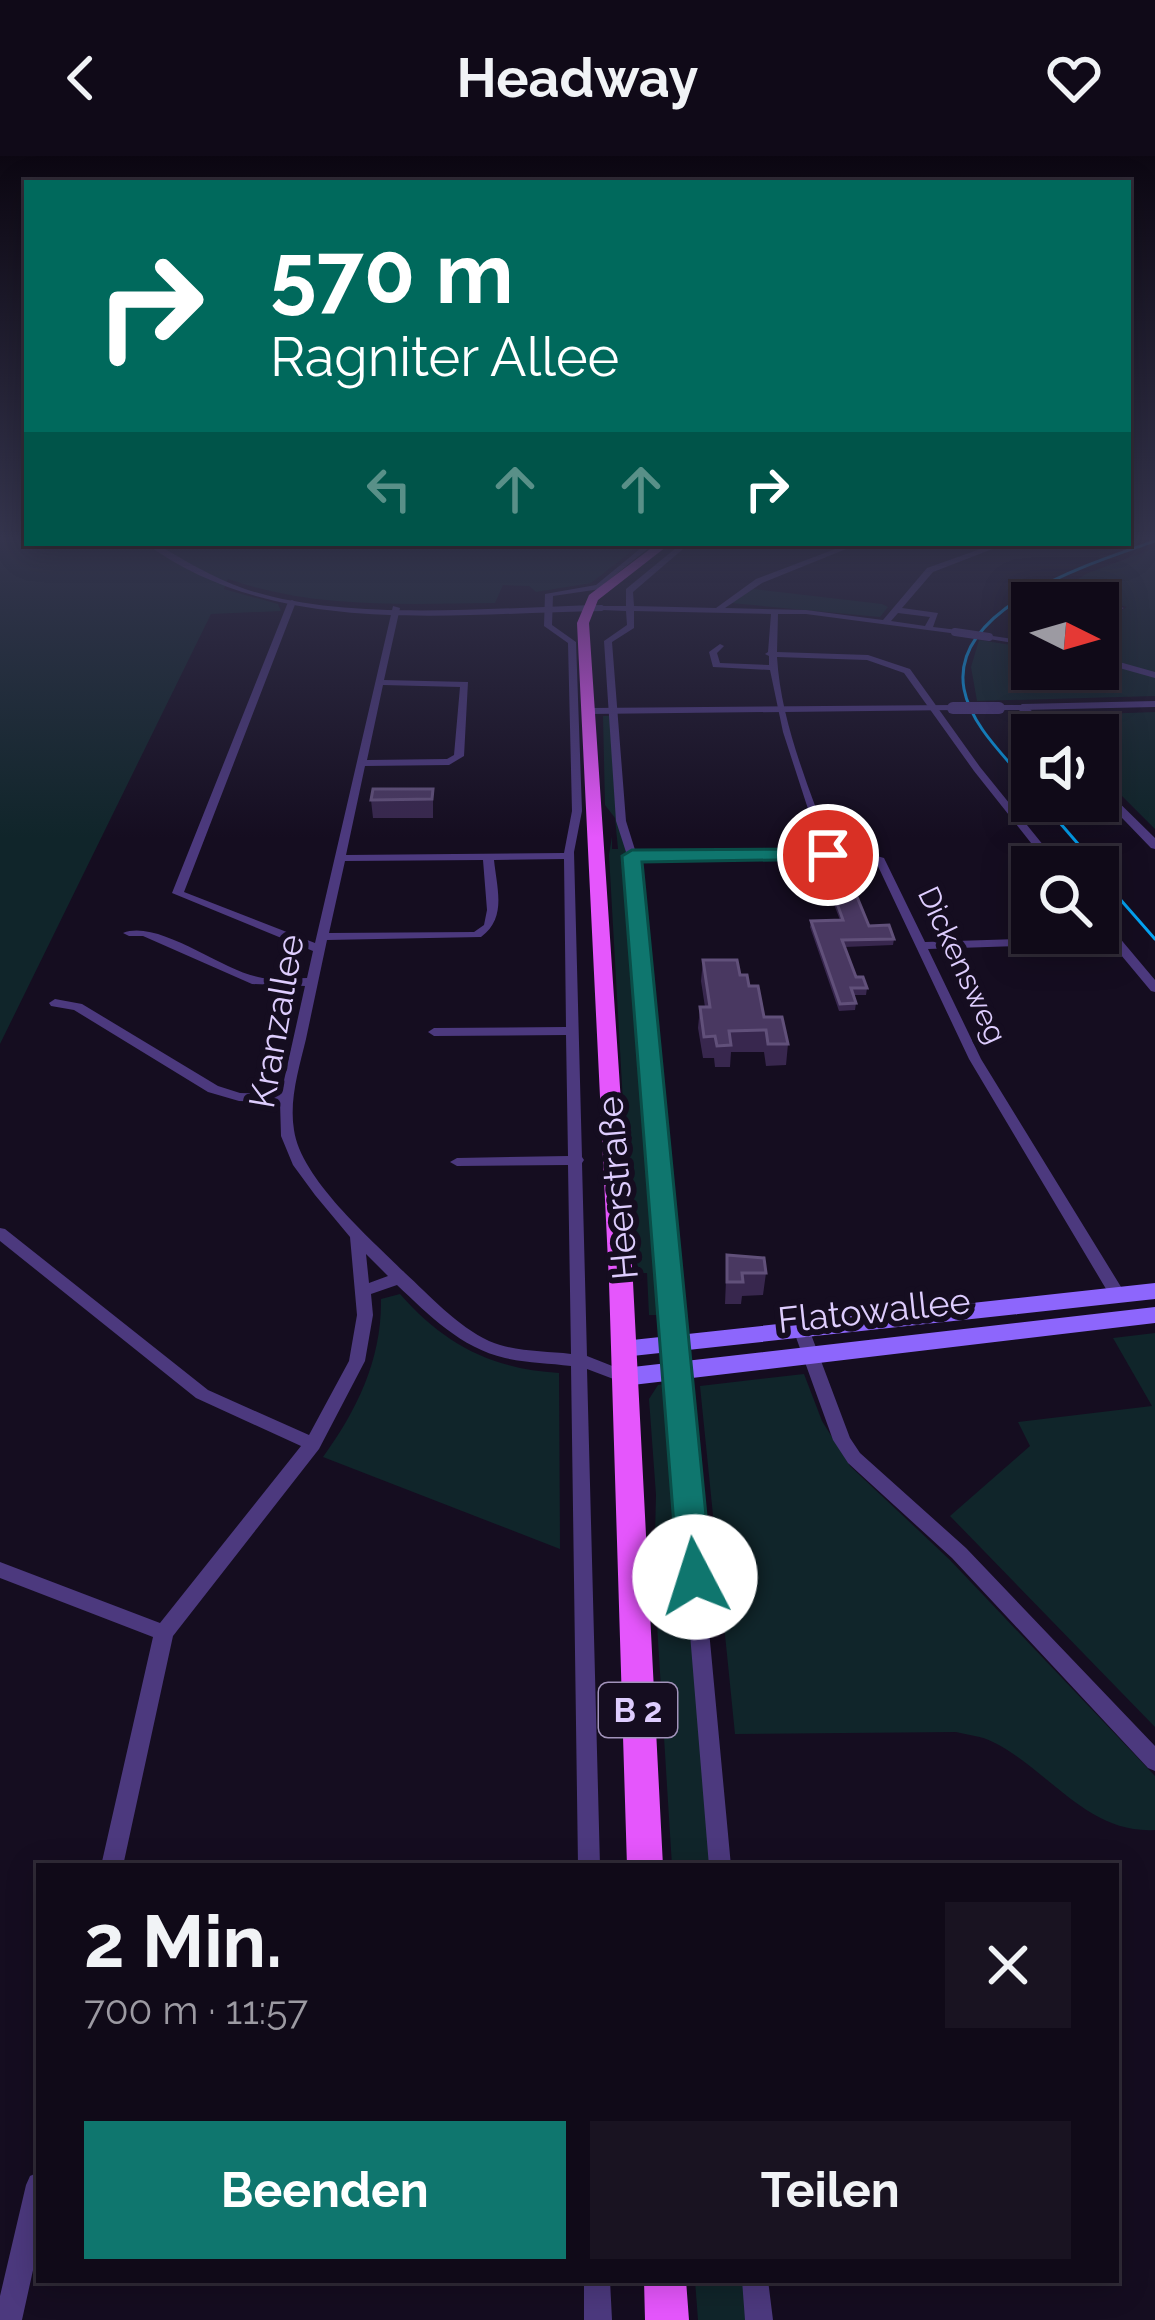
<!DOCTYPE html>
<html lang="de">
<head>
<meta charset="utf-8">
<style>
	:root { --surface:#100a18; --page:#191321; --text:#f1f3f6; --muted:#9c9aa2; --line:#302b37; --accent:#0f766e }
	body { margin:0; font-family:Raleway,sans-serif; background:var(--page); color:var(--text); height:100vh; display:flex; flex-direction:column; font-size:45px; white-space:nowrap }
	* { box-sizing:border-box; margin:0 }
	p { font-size:39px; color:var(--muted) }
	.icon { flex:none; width:66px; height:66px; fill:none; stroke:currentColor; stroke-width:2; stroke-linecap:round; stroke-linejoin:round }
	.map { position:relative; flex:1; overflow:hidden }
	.drawer { position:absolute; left:36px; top:1707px; width:1083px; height:420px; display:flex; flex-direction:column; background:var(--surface); border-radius:0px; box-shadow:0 6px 30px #0003,0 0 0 3px var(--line) }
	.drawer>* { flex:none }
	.top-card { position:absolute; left:24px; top:24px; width:1107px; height:366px; border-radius:0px; box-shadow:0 6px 30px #0003,0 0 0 3px var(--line); background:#00695c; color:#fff; overflow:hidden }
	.needle { width:78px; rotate:95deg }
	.tools { position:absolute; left:1011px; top:426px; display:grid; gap:24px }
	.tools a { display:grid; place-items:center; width:108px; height:108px; border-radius:0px; background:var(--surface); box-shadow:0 6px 30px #0003,0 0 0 3px var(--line); font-size:60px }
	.pin { position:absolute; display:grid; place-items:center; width:102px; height:102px; color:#fff; margin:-51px; border:6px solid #fff; border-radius:50%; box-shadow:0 3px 12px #0007 }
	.me { position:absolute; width:132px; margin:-66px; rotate:355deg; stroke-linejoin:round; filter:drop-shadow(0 0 9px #0008) }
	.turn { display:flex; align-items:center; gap:42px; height:252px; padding:0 48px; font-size:54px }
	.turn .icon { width:156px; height:156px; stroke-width:2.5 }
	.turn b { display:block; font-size:84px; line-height:102px }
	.lanes { display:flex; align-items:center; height:114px; padding:0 48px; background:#0003; justify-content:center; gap:60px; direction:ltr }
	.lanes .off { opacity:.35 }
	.round { display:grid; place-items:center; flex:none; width:126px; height:126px; border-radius:0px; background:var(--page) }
	.head { display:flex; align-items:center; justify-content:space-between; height:204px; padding:0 48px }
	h1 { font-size:72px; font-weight:700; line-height:90px }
	.action { display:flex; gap:24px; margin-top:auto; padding:24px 48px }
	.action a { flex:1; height:138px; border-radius:0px; background:var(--accent); color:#fff; font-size:48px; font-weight:700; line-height:138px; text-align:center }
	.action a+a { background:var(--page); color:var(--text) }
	header { display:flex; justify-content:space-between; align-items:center; height:156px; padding:0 48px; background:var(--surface); font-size:54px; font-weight:700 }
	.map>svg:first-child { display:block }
	.green { fill:#10252a }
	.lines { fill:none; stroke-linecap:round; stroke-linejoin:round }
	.minor { fill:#4c397e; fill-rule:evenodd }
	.tertiary { fill:#4c397e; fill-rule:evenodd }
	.secondary { fill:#8d66fc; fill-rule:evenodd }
	.primary { fill:#e556fc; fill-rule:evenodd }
	.tram { stroke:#04a3f3; stroke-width:3 }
	.minor-bridge { stroke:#4c397e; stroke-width:8 }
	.tertiary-bridge { stroke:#4c397e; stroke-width:12 }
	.wall { fill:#38274e }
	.building { fill:#493861; stroke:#61507a; stroke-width:3 }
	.route { fill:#0f766e; stroke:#0a4d48; stroke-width:3 }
	.labels { text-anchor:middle; stroke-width:12; stroke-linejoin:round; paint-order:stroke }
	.far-street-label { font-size:30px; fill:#decdfe; stroke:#150d20 }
	.shield { fill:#150d20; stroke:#a293bb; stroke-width:3 }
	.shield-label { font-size:33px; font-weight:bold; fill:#decdfe }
	.street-label { font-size:36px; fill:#decdfe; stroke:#150d20 }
</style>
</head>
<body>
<header><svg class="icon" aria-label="back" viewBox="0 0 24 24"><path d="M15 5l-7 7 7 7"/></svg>Headway<svg class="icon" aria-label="heart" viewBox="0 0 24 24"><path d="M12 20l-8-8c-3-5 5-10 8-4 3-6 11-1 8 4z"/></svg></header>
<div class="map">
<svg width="1155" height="2164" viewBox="0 0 1155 2164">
	<rect width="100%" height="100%" fill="#150d20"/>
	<!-- green -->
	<path class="green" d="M0 379H27V387H642L591 427 536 436 529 430 503 429 495 447C404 448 315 453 228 423L224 433 278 448 281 455 211 458 0 888Z
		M1155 392V540L977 545 971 511 979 484 1032 492V513H1098V468L1127 451 1093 442 1083 447H1038L1088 417Z
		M753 433 882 448 888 451 880 461 731 447Z
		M1155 556V673L1098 616V579L1060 578 1075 566 1068 560 1072 559Z
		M603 560H611L627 684 666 1159H649L647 1117H640L631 1088 609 699 612 680V693H618L615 662 605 649Z
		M400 1138C444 1188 491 1213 559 1217L560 1393 323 1301C357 1254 382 1203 381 1143Z
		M1155 1177V1571L950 1360 1030 1290 1018 1266 1152 1250 1113 1182Z
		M804 1218 822 1265 850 1310 950 1404 1155 1620V1674C1087 1678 1048 1613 993 1586 982 1580 968 1579 956 1576L735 1578 700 1230Z
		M671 1227 711 1710H672L654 1420 656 1339 649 1243 658 1229Z
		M695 2124H745L748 2164H698Z"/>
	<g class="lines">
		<!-- minor -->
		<path class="minor" d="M647 387H655L604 428 614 427V431L553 440 552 469 576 486 582 655 574 696 582 1001 584 1004 582 1007 587 1200 630 1217 632 1221 630 1225 624 1227 587 1213 600 1710H578L571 1210C549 1207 527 1207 505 1202 461 1192 429 1159 397 1129L371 1138 373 1159 365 1205 319 1293 173 1480 123 1710H101L153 1481 0 1422V1406L160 1467 301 1290 196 1242 0 1085V1072L5 1073 208 1234 309 1279 349 1205 357 1159 350 1081 315 1039 293 1009 281 980 280 946 239 945 208 936 74 854 51 850 49 847 55 843 82 848 218 930 240 937 281 938 305 830 252 828 143 780H129L123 777C158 763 221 814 258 821 273 825 292 822 307 822L313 795 172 737 288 446 292 444 296 446 184 736 315 787 393 450 400 452 384 524 468 526 464 600 449 609 365 610 346 699 564 697 572 655 568 487 544 470 545 438 596 429ZM383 529 460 531 454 599 447 603 367 604ZM564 703 566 871 434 872 428 876 434 880 566 879 568 1000 457 1002 450 1006 457 1010 568 1009 571 1198C544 1195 514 1196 489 1185 457 1170 429 1139 405 1117 371 1083 301 1023 294 974 289 944 299 912 306 883 313 850 320 817 327 784L481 781C507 762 497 733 494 704ZM483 704 487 754 484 769 474 776 329 777 345 705ZM366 1098 388 1120 369 1127Z
			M682 387H690L633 436 634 450 716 452 756 423 851 387H861L762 427 725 452 806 454 883 464 927 412 997 387H1008L933 416 902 452 938 457 933 471 958 474V478L806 458H778L777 496 868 499 910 513 980 611 1061 711H1050L974 615 904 517 867 504 777 501C781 568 810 634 832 696H863L884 702 925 786 1106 780 1098 770V760L1102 761 1155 824V836L1151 835 1111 787 928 793 981 903 1126 1139 1118 1144 1112 1143 969 903 876 706 862 702 637 703 731 1710H709L626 696 616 665 604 485 627 469 626 455 602 454 598 452 602 450H626V433ZM634 455 771 458 768 496 765 498 769 500V509L720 507 717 497 724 490 720 488 709 496 713 511 770 514 783 576 822 696 636 697 626 665 612 486 634 472ZM898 457 930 461 925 470 891 465Z
			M1117 450 1124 452 1098 466V461Z
			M986 479 1032 486V490L989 483H986Z
			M1098 500 1155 516V522L1098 506Z
			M1155 545V551L1022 554 1018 551 1022 548Z
			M801 1167 807 1169 809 1173 850 1282 860 1297 966 1392 1155 1590V1615L1148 1612 952 1402 848 1307 833 1284 793 1173 795 1169Z
			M39 2016V2087L22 2164H0V2140L26 2029 30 2020Z
			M584 2124H610L612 2164H584Z
			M742 2124H768L773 2164H745Z"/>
		<!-- tertiary -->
		<path class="tertiary" d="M145 387H155C184 404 213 422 245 433 346 467 495 451 602 449L607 452 602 455C449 457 276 483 145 387Z
			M953 549 958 552 957 554 590 558 585 555 590 552Z
			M999 549H1026L1055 579H1043L1019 554H995L994 552Z
			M1098 626 1155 682V693L1151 692 1098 637Z"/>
		<!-- secondary -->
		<path class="secondary" d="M1155 1127V1143L623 1201 615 1199 612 1193 615 1187 623 1185Z
			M1155 1151V1167L624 1230 616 1227 612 1221 616 1215 624 1212Z"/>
		<!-- primary -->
		<path class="primary" d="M658 387H671L598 444 589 467 633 1126 663 1710H627L609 1126 577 467 589 439Z
			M644 2124H686L689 2164H645Z"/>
		<!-- tram -->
		<path class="tram" d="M1032 633C1009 604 971 571 964 533 949 450 1095 406 1155 385
			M1041 645 1098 711
			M1098 718 1155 783"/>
		<!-- minor-bridge -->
		<path class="minor-bridge" d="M955 476 989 481"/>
		<!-- tertiary-bridge -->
		<path class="tertiary-bridge" d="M953 552H999"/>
	</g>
	<!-- wall -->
	<path class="wall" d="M433 633V662H373L371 644Z
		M833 736 869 770 894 783 893 789 845 791 856 821 867 832 866 839H853L856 847 855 854 839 855 810 771 811 765 840 764 832 743Z
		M703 804 740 819 749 830 764 861 788 888 786 909 766 910 764 896H731L730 911H715L714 902H703L698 872 700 851H705L701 825Z
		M727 1099 766 1117 763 1139 742 1140 741 1148H725Z"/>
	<!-- building -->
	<path class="building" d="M373 633H433L432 643 371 644Z
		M833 736H855L869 770 889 769 894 783 842 784 856 821H863L867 832H851L856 847 840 848 811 765 843 764Z
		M703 804H737L740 819H747L749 830H758L764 861H782L788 888H768L766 874 729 875 731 889 717 890 715 880 704 881 700 851H710Z
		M727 1099 764 1102 766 1117H742L743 1126H727Z"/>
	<!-- sky -->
	<linearGradient id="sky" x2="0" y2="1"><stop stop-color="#0c0712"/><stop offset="0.56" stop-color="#35354e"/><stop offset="1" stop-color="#35354e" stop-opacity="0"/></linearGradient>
	<rect width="1155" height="682" fill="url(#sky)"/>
	<!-- route -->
	<path class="route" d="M828 693 835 695V703L642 706 712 1421 707 1431 695 1435 683 1431 678 1421 622 700 632 694Z"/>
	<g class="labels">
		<!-- far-street labels -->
		<g class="far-street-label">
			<text transform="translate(962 809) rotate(65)" y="10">Dickensweg</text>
		</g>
		<!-- shield labels -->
		<rect class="shield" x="599" y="1527" width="78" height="54" rx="9"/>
		<g class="shield-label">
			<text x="638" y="1566">B 2</text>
		</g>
		<!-- street labels -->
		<g class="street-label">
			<text transform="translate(276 865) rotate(-80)" y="13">Kranzallee</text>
			<text transform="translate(617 1032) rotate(-95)" y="13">Heerstraße</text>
			<text transform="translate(874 1154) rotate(-6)" y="13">Flatowallee</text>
		</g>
	</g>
</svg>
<div class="tools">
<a><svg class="needle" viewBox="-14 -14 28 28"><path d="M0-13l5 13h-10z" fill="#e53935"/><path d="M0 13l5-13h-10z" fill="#9c9aa2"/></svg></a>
<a><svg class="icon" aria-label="sound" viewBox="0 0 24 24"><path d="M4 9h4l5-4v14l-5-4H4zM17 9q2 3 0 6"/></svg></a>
<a><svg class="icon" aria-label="search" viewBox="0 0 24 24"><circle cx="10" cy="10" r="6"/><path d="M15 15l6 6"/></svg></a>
</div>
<div class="pin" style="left:828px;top:699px;background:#d93025"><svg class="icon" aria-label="arrive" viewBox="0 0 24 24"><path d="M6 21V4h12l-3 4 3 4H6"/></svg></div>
<svg class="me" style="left:695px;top:1421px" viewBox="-20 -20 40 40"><circle r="19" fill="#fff"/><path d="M0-13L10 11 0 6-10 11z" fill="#0f766e"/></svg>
<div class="top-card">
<div class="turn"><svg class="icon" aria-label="right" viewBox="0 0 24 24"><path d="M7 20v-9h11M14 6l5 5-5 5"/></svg><div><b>570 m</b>Ragniter Allee</div></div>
<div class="lanes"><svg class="icon off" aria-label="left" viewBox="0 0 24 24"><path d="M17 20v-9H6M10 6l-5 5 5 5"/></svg><svg class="icon off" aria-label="ahead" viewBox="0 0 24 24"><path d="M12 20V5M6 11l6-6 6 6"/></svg><svg class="icon off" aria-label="ahead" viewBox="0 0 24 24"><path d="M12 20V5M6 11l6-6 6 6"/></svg><svg class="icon" aria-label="right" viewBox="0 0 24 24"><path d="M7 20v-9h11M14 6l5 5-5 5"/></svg></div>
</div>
<section class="drawer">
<div class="head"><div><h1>2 Min.</h1><p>700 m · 11:57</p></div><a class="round"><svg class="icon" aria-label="close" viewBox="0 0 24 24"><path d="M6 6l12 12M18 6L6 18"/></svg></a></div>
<div class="action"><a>Beenden</a><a>Teilen</a></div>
</section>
</div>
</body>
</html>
